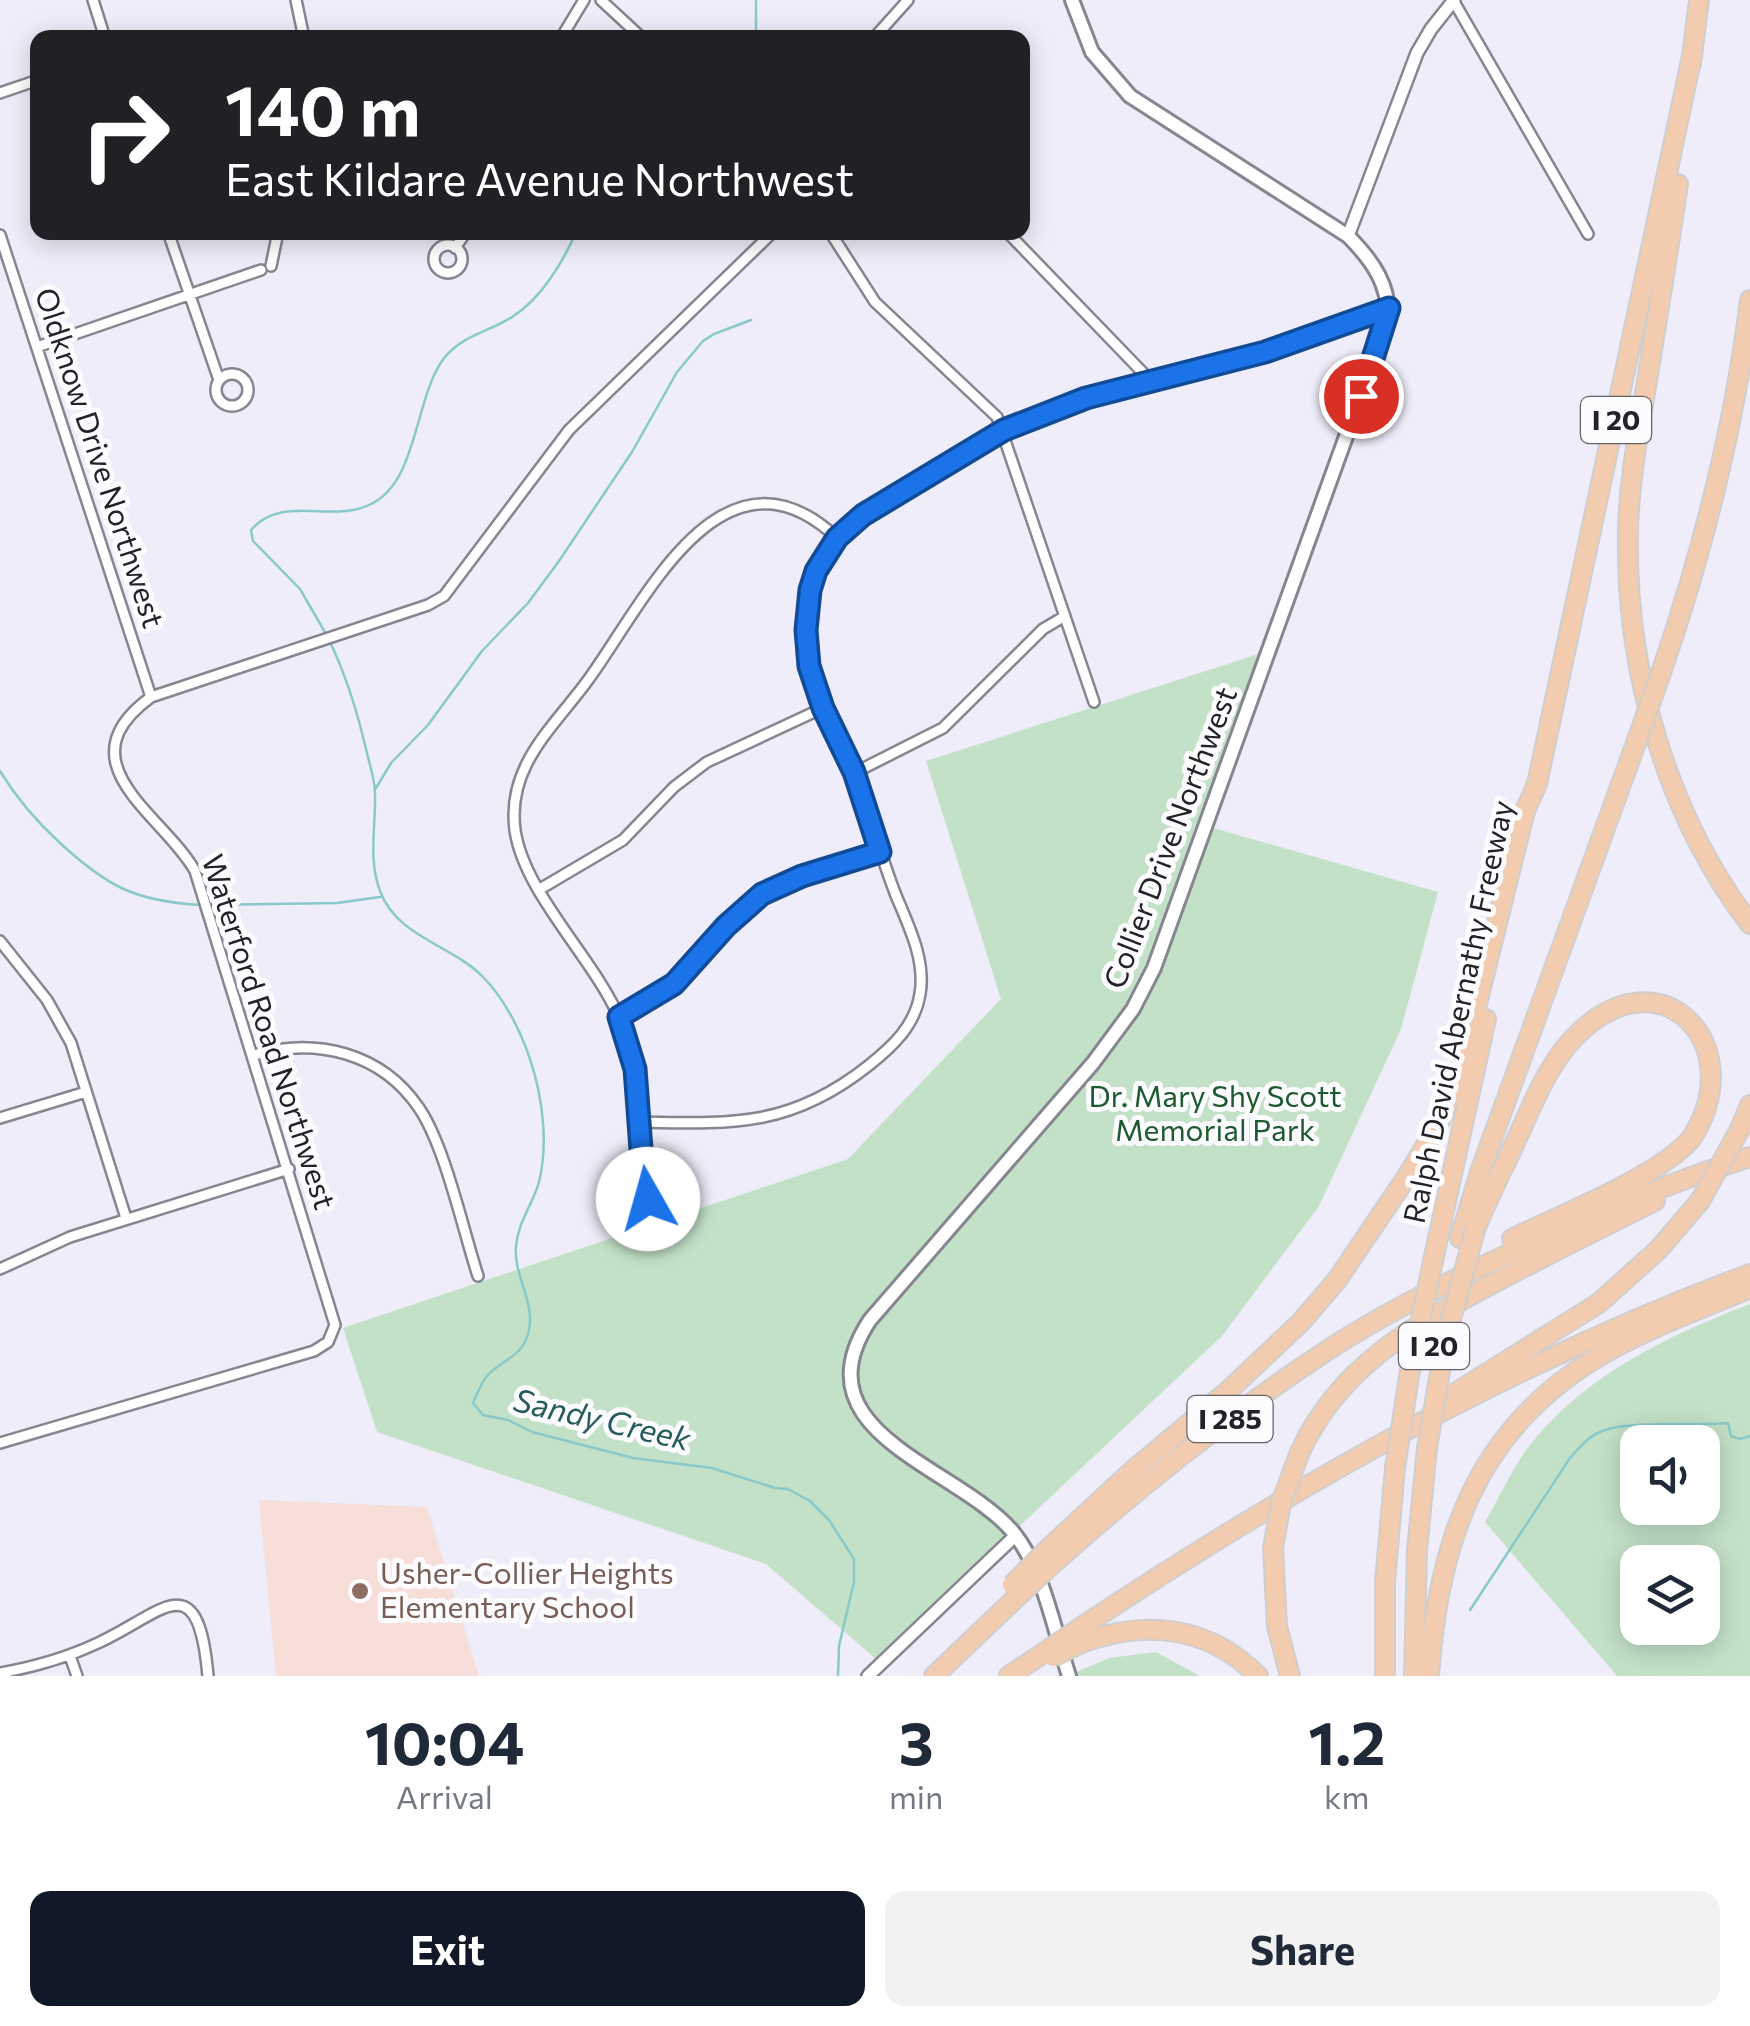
<!DOCTYPE html>
<html lang="en">
<head>
<meta charset="utf-8">
<style>
	:root { --surface:#fff; --page:#f2f2f3; --text:#1f2937; --muted:#747a83; --accent:#111827 }
	body { margin:0; font-family:Commissioner,sans-serif; background:var(--page); color:var(--text); height:100vh; display:flex; flex-direction:column; font-size:38px; white-space:nowrap }
	* { box-sizing:border-box; margin:0 }
	p { font-size:32px; color:var(--muted) }
	.icon { flex:none; width:55px; height:55px; fill:none; stroke:currentColor; stroke-width:2; stroke-linecap:round; stroke-linejoin:round }
	.map { position:relative; height:1676px; overflow:hidden }
	.drawer { display:flex; flex-direction:column; background:var(--surface); flex:1 }
	.drawer>* { flex:none }
	.banner { position:absolute; left:30px; top:30px; width:1000px; height:210px; border-radius:20px; box-shadow:0 5px 25px #0003; background:#202124; color:#fff; overflow:hidden }
	.controls { position:absolute; left:1620px; top:1425px; display:grid; gap:20px }
	.controls a { display:grid; place-items:center; width:100px; height:100px; border-radius:20px; background:var(--surface); box-shadow:0 5px 25px #0003; font-size:50px }
	.pin { position:absolute; display:grid; place-items:center; width:85px; height:85px; color:#fff; margin:-42px; border:5px solid #fff; border-radius:50%; box-shadow:0 2px 10px #0007 }
	.me { position:absolute; width:110px; margin:-55px; rotate:353deg; stroke-linejoin:round; filter:drop-shadow(0 0 8px #0008) }
	.turn { display:flex; align-items:center; gap:35px; height:210px; padding:0 30px; font-size:45px }
	.turn .icon { width:130px; height:130px; stroke-width:2.5 }
	.turn b { display:block; font-size:70px; line-height:85px }
	.eta { display:flex; justify-content:space-evenly; align-items:center; height:170px; text-align:center }
	.eta b { font-size:60px; font-weight:700; line-height:70px }
	.button { display:flex; gap:20px; margin-top:auto; padding:20px 30px }
	.button a { flex:1; height:115px; border-radius:20px; background:var(--accent); color:#fff; font-size:40px; font-weight:700; line-height:115px; text-align:center }
	.button a+a { background:var(--page); color:var(--text) }
	.map>svg:first-child { display:block }
	.education { fill:#f8ded9 }
	.green { fill:#c3e1c7; fill-rule:evenodd }
	.lines { fill:none; stroke-linecap:round; stroke-linejoin:round }
	.stream { stroke:#8ac9ca; stroke-width:2.5 }
	.minor-casing { stroke:#868691; stroke-width:14 }
	.tertiary-casing { stroke:#868691; stroke-width:16 }
	.secondary-casing { stroke:#868691; stroke-width:18 }
	.motorway-casing { stroke:#cfcfcf; stroke-width:22 }
	.minor { stroke:#fff; stroke-width:9 }
	.tertiary { stroke:#fff; stroke-width:11 }
	.secondary { stroke:#fff; stroke-width:12 }
	.motorway { stroke:#f3ccb0; stroke-width:18 }
	.motorway-bridge-casing { stroke:#cfcfcf; stroke-width:22; stroke-linecap:butt }
	.motorway-bridge { stroke:#f3ccb0; stroke-width:18 }
	.route-casing { stroke:#114b97; stroke-width:25 }
	.route { stroke:#1a73e8; stroke-width:18 }
	.education-dot { fill:#8d6e63; stroke:#fcfbfe; stroke-width:4 }
	.labels { text-anchor:middle; stroke-width:10; stroke-linejoin:round; paint-order:stroke }
	.shield { fill:#fcfbfe; stroke:#646468; stroke-width:2.5 }
	.shield-label { font-size:28px; font-weight:bold; fill:#232327 }
	.street-label { font-size:30px; fill:#232327; stroke:#fcfbfe }
	.park-label { font-size:30px; fill:#1e5a2f; stroke:#fcfbfe }
	.education-label { font-size:30px; fill:#785e54; stroke:#fcfbfe; text-anchor:start }
	.water-label { font-size:32px; font-style:italic; fill:#255b5c; stroke:#fcfbfe }
</style>
</head>
<body>
<div class="map">
<svg width="1750" height="1676" viewBox="0 0 1750 1676">
	<rect width="100%" height="100%" fill="#eeedf9"/>
	<!-- education -->
	<path class="education" d="M259 1500 427 1507 479 1676H276Z"/>
	<!-- green -->
	<path class="green" d="M1271 650 1210 827 1438 892 1401 1029 1319 1206 1222 1336 877 1660 766 1564 377 1432 343 1328 848 1159 1001 999 926 761Z
		M1750 1304V1676H1617L1485 1522C1499 1498 1511 1471 1527 1449 1582 1376 1667 1336 1750 1304ZM1638 1442H1702V1508H1638ZM1638 1562H1702V1628H1638Z
		M1156 1652 1200 1676H1067L1109 1658Z"/>
	<g class="lines">
		<!-- stream -->
		<path class="stream" d="M756 0V38
			M326 634 300 589 253 541 251 530C282 493 334 525 373 503 417 480 415 400 442 361 459 336 489 332 512 317 541 299 563 262 576 232
			M330 642C347 677 357 711 366 749 369 763 375 779 375 793 376 827 368 859 380 891 397 937 452 945 483 977 529 1024 555 1118 539 1182 533 1204 518 1222 516 1246 513 1276 537 1304 528 1334 522 1355 507 1358 492 1371 483 1378 478 1392 473 1403L483 1415 508 1420 532 1432 633 1458 712 1468 775 1488 788 1489 810 1501 829 1520 854 1559V1582L839 1646 838 1676
			M0 771C17 799 36 821 60 843 108 887 135 901 200 905
			M376 788 391 763 428 725 482 651 528 603 559 561 632 452 677 372 703 341 714 334 751 320
			M208 905 337 903 380 897
			M1470 1610 1570 1458C1579 1448 1588 1437 1600 1432 1625 1420 1697 1426 1728 1423L1731 1436 1740 1439 1750 1436"/>
		<defs>
			<path id="minor" d="M93 0 105 38
				M296 0 304 38
				M601 0 642 38
				M1453 0 1588 234
				M561 38 584 0
				M874 38 908 0
				M0 93 38 80
				M168 232 219 380
				M830 232 875 302 997 417 1094 702
				M1008 233 1149 379
				M0 235 151 697
				M434 259a14 14 0 1 1 28 0a14 14 0 1 1-28 0Z
				M455 248 466 232
				M271 266 278 232
				M37 347 261 270
				M216 390a16 16 0 1 1 32 0a16 16 0 1 1-32 0Z
				M854 773 943 728 1043 629 1065 616
				M540 889 623 840 674 787 707 762 823 708
				M0 941 47 1000 71 1043 126 1218
				M619 1017 674 984 726 926 763 894 802 876 880 852
				M254 1055C315 1037 381 1052 419 1108 445 1146 463 1230 478 1276
				M0 1118 86 1092
				M640 1122C733 1124 791 1127 868 1066 892 1047 915 1026 920 994 926 959 908 925 895 893 880 853 868 812 854 771 843 743 825 718 815 689 800 646 801 590 827 551 849 519 884 502 916 483 946 465 976 443 1007 429 1089 392 1175 377 1260 353 1304 341 1346 323 1389 309
				M653 1222C650 1208 646 1193 644 1178 636 1124 641 1074 621 1022 596 960 524 894 515 830 506 762 559 723 593 673 648 595 725 433 837 538
				M0 1269 70 1237 289 1169
				M0 1443 314 1351 328 1342 335 1325 195 871C164 815 60 763 151 697L428 605 444 596 569 430 773 232
				M70 1656 77 1676
				M0 1673C34 1667 66 1658 98 1643 163 1613 198 1562 208 1676"/>
			<path id="tertiary" d="M1348 236 1417 53 1431 29 1454 0
				M868 1676 1016 1535"/>
			<path id="secondary" d="M1069 1676C1054 1630 1044 1570 1013 1532 957 1466 795 1433 870 1320L1093 1063 1133 1009 1154 968 1387 323C1392 287 1372 260 1348 236L1130 96 1092 52 1072 0"/>
			<path id="motorway" d="M1691 64 1699 0
				M1678 184C1668 252 1657 320 1646 387 1638 435 1629 482 1628 531 1625 669 1666 814 1750 924
				M1661 673C1703 551 1734 429 1750 300
				M1740 1129 1750 1105
				M1475 1230C1486 1202 1500 1175 1513 1147 1532 1107 1548 1060 1582 1030 1666 954 1750 1049 1691 1139 1658 1177 1560 1215 1512 1239
				M1460 1238 1480 1172 1636 743
				M1435 1252 1486 1019
				M1444 1400 1599 1303 1659 1249 1700 1201
				M1300 1452C1341 1362 1422 1321 1505 1277 1555 1251 1605 1226 1655 1201
				M1051 1546 1131 1472 1228 1391 1301 1322 1337 1280 1406 1178 1439 1124 1460 1072 1525 811 1537 784 1692 56
				M1273 1548 1277 1626 1290 1676
				M1057 1560C1142 1484 1232 1413 1328 1350 1381 1315 1438 1287 1496 1260 1579 1220 1662 1185 1750 1157
				M1077 1630C1290 1488 1510 1363 1750 1274
				M1081 1643C1145 1619 1209 1626 1258 1676
				M934 1676 1017 1597
				M1009 1676 1033 1660
				M1385 1676V1582L1395 1468
				M1414 1676 1417 1550 1427 1448
				M1429 1676C1438 1542 1476 1431 1596 1358 1644 1329 1699 1310 1750 1288"/>
		</defs>
		<!-- minor casing -->
		<use href="#minor" class="minor-casing"/>
		<!-- tertiary casing -->
		<use href="#tertiary" class="tertiary-casing"/>
		<!-- secondary casing -->
		<use href="#secondary" class="secondary-casing"/>
		<!-- motorway casing -->
		<use href="#motorway" class="motorway-casing"/>
		<!-- minor -->
		<use href="#minor" class="minor"/>
		<!-- tertiary -->
		<use href="#tertiary" class="tertiary"/>
		<!-- secondary -->
		<use href="#secondary" class="secondary"/>
		<!-- motorway -->
		<use href="#motorway" class="motorway"/>
		<defs>
			<path id="motorway-bridge" d="M1636 743 1661 673
				M1700 1201 1740 1129
				M1427 1448 1445 1342 1475 1230
				M1395 1468 1410 1370 1435 1252
				M1273 1548 1281 1503 1300 1452
				M1012 1585 1051 1546
				M1017 1597 1057 1560
				M1053 1657 1081 1643
				M1033 1660 1077 1630"/>
		</defs>
		<!-- motorway-bridge casing -->
		<use href="#motorway-bridge" class="motorway-bridge-casing"/>
		<!-- motorway-bridge -->
		<use href="#motorway-bridge" class="motorway-bridge"/>
	</g>
	<g class="lines">
		<defs>
			<path id="route" d="M648 1199 643 1176 635 1069 619 1017 674 984 726 926 762 894 802 876 880 852 854 772 823 708 809 666 806 630 810 590 816 571 837 538 863 515 1004 430 1086 398 1265 352 1389 308 1361 396"/>
		</defs>
		<!-- route casing -->
		<use href="#route" class="route-casing"/>
		<!-- route -->
		<use href="#route" class="route"/>
	</g>
	<!-- markers -->
	<circle class="education-dot" cx="360" cy="1591" r="10"/>
	<g class="labels">
		<!-- shield labels -->
		<g class="shield">
			<rect x="1581" y="397" width="70" height="46" rx="8"/>
			<rect x="1399" y="1323" width="70" height="46" rx="8"/>
			<rect x="1187.5" y="1396" width="85" height="46" rx="8"/>
		</g>
		<g class="shield-label">
			<text x="1616" y="430">I 20</text>
			<text x="1434" y="1356">I 20</text>
			<text x="1230" y="1429">I 285</text>
		</g>
		<!-- street labels -->
		<g class="street-label">
			<text transform="translate(99 458) rotate(72)" y="10">Oldknow Drive Northwest</text>
			<text transform="translate(1171 838) rotate(-69)" y="10">Collier Drive Northwest</text>
			<text transform="translate(1459 1012) rotate(-78)" y="10">Ralph David Abernathy Freeway</text>
			<text transform="translate(268 1032) rotate(72)" y="10">Waterford Road Northwest</text>
		</g>
		<!-- park labels -->
		<g class="park-label">
			<text x="1215" y="1107">Dr. Mary Shy Scott<tspan x="1215" dy="34">Memorial Park</tspan></text>
		</g>
		<!-- education labels -->
		<g class="education-label">
			<text x="380" y="1584">Usher-Collier Heights<tspan x="380" dy="34">Elementary School</tspan></text>
		</g>
		<!-- water labels -->
		<g class="water-label">
			<text transform="translate(602 1420) rotate(13)" y="11">Sandy Creek</text>
		</g>
	</g>
</svg>
<div class="controls">
<a><svg class="icon" aria-label="sound" viewBox="0 0 24 24"><path d="M4 9h4l5-4v14l-5-4H4zM17 9q2 3 0 6"/></svg></a>
<a><svg class="icon" aria-label="layers" viewBox="0 0 24 24"><path d="M12 4l9 5-9 5-9-5zM3 14l9 5 9-5"/></svg></a>
</div>
<div class="pin" style="left:1361px;top:396px;background:#d93025"><svg class="icon" aria-label="arrive" viewBox="0 0 24 24"><path d="M6 21V4h12l-3 4 3 4H6"/></svg></div>
<svg class="me" style="left:648px;top:1199px" viewBox="-20 -20 40 40"><circle r="19" fill="#fff"/><path d="M0-13L10 11 0 6-10 11z" fill="#1a73e8"/></svg>
<div class="banner">
<div class="turn"><svg class="icon" aria-label="right" viewBox="0 0 24 24"><path d="M7 20v-9h11M14 6l5 5-5 5"/></svg><div><b>140 m</b>East Kildare Avenue Northwest</div></div>
</div>
</div>
<section class="drawer">
<div class="eta">
<div><b>10:04</b><p>Arrival</p></div>
<div><b>3</b><p>min</p></div>
<div><b>1.2</b><p>km</p></div>
</div>
<div class="button"><a>Exit</a><a>Share</a></div>
</section>
</body>
</html>
